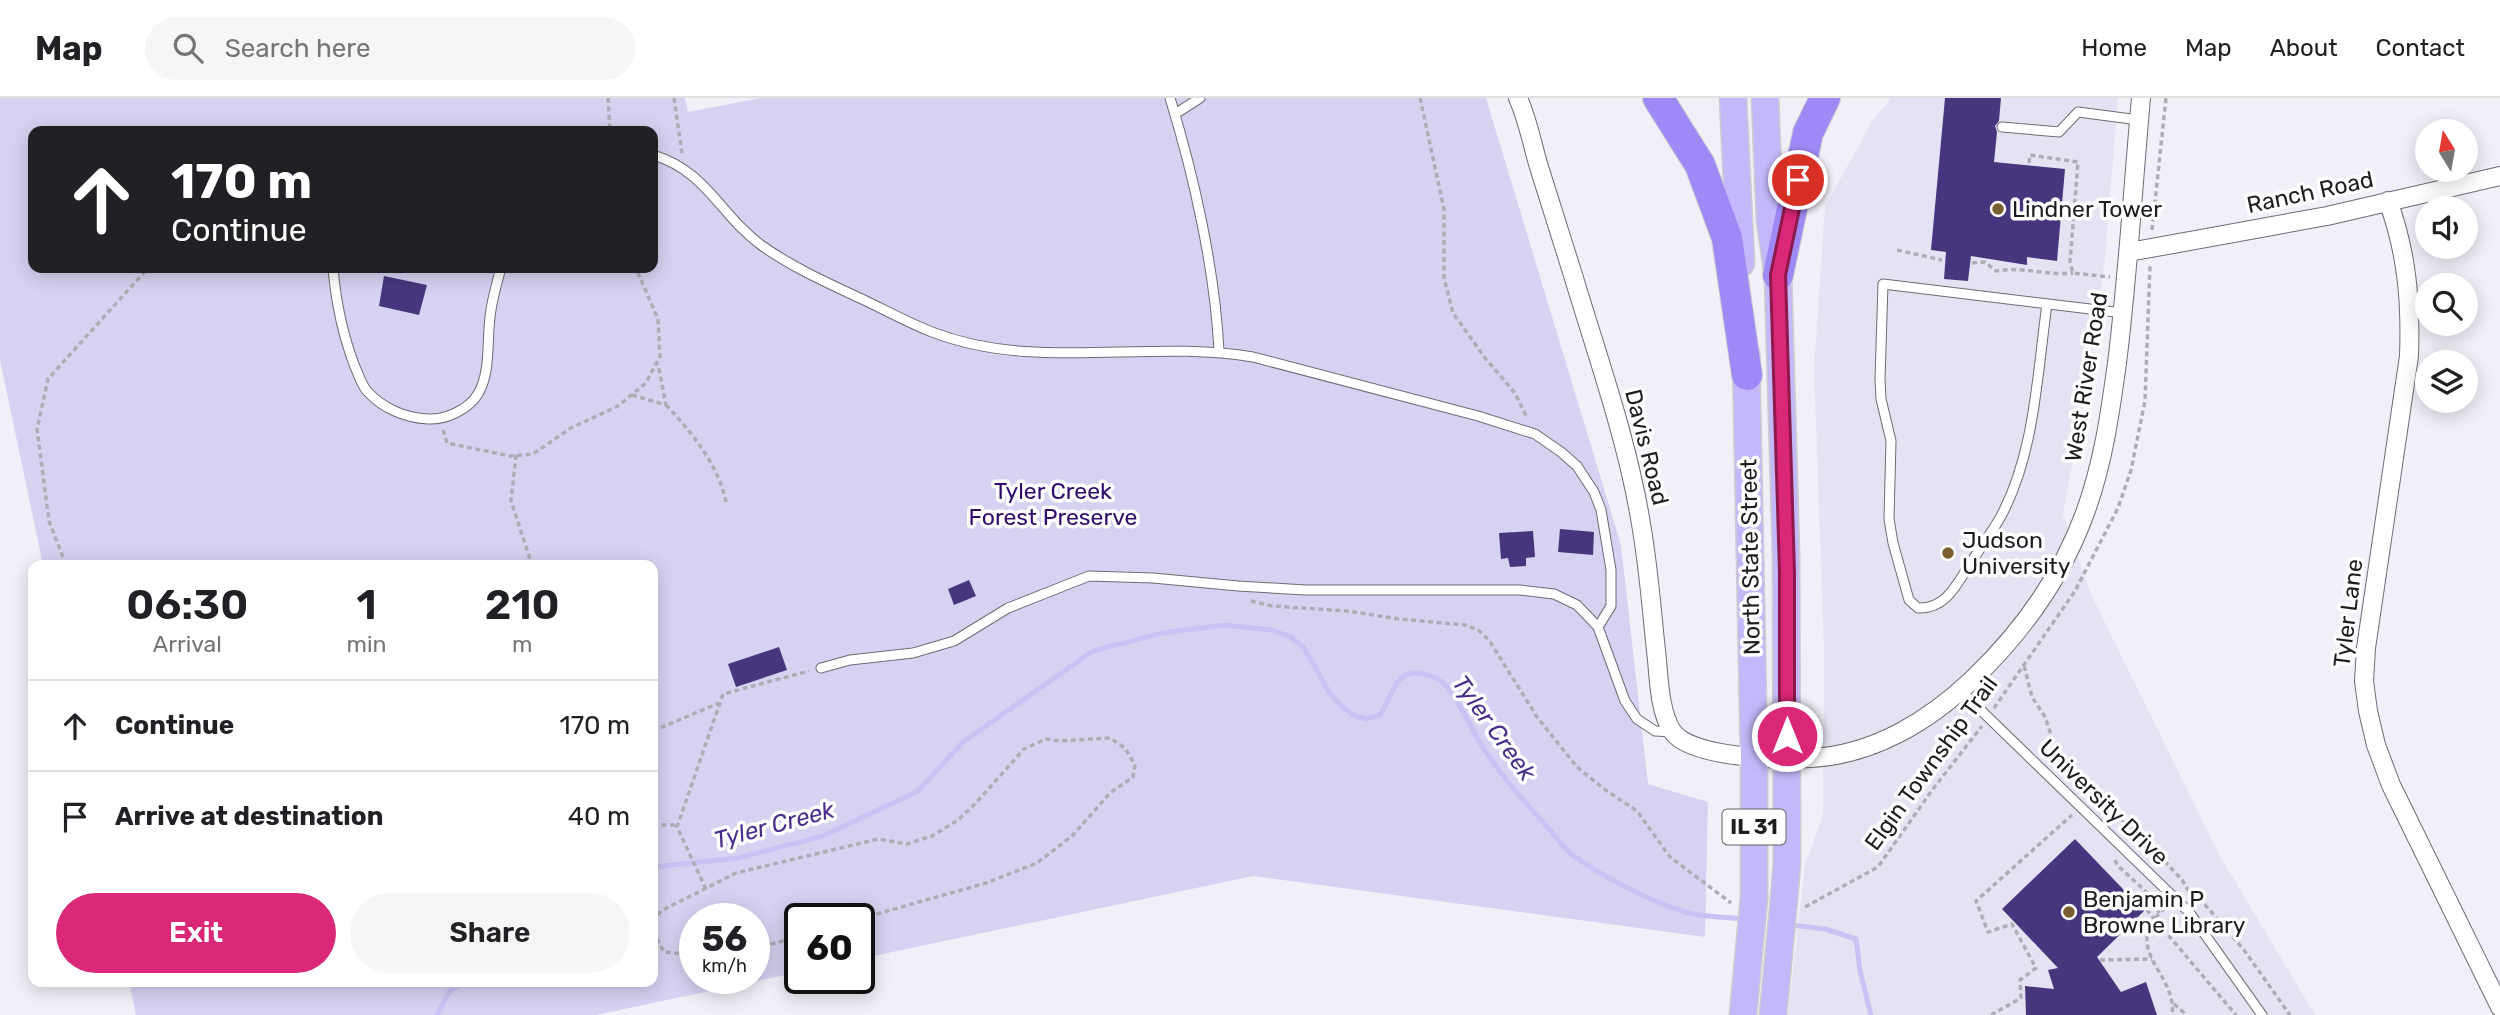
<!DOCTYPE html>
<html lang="en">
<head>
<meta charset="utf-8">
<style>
	:root { --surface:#fff; --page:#f6f6f6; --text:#202124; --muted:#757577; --line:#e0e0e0; --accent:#db2777 }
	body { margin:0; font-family:Rubik,sans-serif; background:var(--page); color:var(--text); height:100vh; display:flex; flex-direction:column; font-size:26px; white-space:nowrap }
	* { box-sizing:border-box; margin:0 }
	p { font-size:23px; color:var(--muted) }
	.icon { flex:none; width:38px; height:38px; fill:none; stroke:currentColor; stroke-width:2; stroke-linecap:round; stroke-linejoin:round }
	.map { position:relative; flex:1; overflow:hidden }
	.panel { position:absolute; left:28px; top:462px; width:630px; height:427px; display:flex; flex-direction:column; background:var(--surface); border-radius:14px; box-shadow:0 4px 18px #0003 }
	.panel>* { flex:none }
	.guide { position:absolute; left:28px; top:28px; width:630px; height:147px; border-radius:14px; box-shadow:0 4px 18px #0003; background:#202124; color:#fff; overflow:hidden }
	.needle { width:46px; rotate:349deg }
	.tools { position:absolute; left:2415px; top:21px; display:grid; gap:14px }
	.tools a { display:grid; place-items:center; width:63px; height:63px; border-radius:50%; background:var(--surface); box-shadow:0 4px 18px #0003; font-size:35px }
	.speed { position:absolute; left:679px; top:805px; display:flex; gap:14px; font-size:35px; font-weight:700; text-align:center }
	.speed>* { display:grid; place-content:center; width:91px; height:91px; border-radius:50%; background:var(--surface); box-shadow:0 4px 18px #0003; line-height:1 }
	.speed small { font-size:18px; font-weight:400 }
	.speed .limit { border:4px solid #111; border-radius:10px; background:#fff; color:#111 }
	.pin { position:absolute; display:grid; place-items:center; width:60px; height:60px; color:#fff; margin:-30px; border:4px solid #fff; border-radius:50%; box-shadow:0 2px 7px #0007 }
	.me { position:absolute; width:77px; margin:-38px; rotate:0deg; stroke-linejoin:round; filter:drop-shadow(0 0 5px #0008) }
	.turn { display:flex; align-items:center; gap:24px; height:147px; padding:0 28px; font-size:32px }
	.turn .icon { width:91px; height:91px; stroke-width:2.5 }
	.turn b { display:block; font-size:49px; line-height:60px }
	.eta { display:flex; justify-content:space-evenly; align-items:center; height:119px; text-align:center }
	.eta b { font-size:42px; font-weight:600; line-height:49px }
	.cta { display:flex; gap:14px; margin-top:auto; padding:14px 28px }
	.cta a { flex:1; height:80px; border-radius:42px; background:var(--accent); color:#fff; font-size:28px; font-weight:600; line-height:80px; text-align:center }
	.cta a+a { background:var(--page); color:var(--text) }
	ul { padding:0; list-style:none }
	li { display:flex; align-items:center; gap:21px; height:91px; padding:0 28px; border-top:2px solid var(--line) }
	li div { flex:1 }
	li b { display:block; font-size:26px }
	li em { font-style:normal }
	header { display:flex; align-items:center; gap:42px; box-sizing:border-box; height:98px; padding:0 35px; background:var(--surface); border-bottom:2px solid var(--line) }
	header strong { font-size:33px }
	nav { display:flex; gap:38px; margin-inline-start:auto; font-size:24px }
	.search { width:490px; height:63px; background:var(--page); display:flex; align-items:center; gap:18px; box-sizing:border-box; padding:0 24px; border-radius:38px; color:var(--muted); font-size:26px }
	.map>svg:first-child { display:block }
	.built { fill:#e5e3f3 }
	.green { fill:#d6d2f2; fill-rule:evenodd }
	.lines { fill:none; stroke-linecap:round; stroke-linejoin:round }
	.stream { stroke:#c9c2f5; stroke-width:5 }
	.building { fill:#47367e }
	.lane-casing { stroke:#6d6c74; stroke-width:11 }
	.street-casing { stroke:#6d6c74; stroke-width:20 }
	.primary-casing { stroke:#cdcdce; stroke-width:29 }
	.highway-casing { stroke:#cdcdce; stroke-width:32 }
	.path { stroke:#aeadb5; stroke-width:3.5; stroke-dasharray:5 3.5; stroke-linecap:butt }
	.lane { stroke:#fff; stroke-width:9 }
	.street { stroke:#fff; stroke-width:18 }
	.primary { stroke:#c5b8fa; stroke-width:26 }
	.highway { stroke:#9f89f7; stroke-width:30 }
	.primary-bridge-casing { stroke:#cdcdce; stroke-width:29; stroke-linecap:butt }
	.primary-bridge { stroke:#c5b8fa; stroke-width:26 }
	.route-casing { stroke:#8e194d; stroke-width:18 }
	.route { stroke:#db2777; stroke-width:12 }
	.poi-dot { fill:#795f30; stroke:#fefefe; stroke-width:2.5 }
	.labels { text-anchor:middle; stroke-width:7; stroke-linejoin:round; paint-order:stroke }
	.shield { fill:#fefefe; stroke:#606063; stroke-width:2 }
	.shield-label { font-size:21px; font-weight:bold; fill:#1d1d20 }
	.street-label { font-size:23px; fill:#1d1d20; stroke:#fefefe }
	.poi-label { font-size:23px; fill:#1d1d20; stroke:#fefefe; text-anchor:start }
	.park-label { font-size:23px; fill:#2f0a6b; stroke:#fefefe }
	.water-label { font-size:24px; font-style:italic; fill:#492e8c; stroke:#fefefe }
</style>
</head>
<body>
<header>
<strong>Map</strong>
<div class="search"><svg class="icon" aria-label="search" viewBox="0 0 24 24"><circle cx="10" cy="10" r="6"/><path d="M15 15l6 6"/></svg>Search here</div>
<nav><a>Home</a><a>Map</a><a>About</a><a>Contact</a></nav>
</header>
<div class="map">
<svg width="2500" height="917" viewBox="0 0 2500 917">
	<rect width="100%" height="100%" fill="#f1f0f9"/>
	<!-- built -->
	<path class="built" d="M1891 0H2118L2105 160 2093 252 2063 416 2090 494 2220 758 2315 917H1788L1805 767 1823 717 1824 552 1814 271 1825 108 1873 22Z"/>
	<!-- green -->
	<path class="green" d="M0 0H685L688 14 761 0H1486L1621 447 1648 686 1708 704 1705 839 1253 778 859 861V821H800V874L596 917H136L129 884H653V467H43L0 262ZM33 33H653V170H33ZM695 821H754V880H695Z"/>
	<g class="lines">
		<!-- stream -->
		<path class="stream" d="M653 769 738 760 823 738 918 693 963 644 1093 553 1162 535 1224 527 1272 532 1291 539 1304 550 1329 594 1342 609 1353 617 1366 621 1380 617C1396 592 1396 563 1436 580 1454 588 1469 628 1480 645 1500 677 1525 704 1550 732 1558 741 1566 753 1575 759 1604 779 1652 804 1685 814 1703 819 1724 819 1743 821
			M1791 827 1825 831 1856 841 1860 873 1871 917
			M437 917 449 894 461 884"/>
	</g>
	<!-- building -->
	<path class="building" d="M1945 0H2001L1999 23 1995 28 1997 34 1994 64 2065 71 2057 163 2027 159V167L1971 158 1968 183 1944 181 1946 154 1931 152Z
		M384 178 427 187 419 217 379 208Z
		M1560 431 1594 434 1593 457 1558 454Z
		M1533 433 1535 459 1526 460V468L1510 469 1508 460 1501 461 1499 435Z
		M969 482 976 498 954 507 948 491Z
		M779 549 787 572 736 589 728 566Z
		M2075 741 2144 813 2097 859 2121 894 2146 884 2157 917H2026L2025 888 2054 891 2048 872 2058 870 2002 811Z"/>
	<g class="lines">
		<defs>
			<path id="lane" d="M1170 0C1194 78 1215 172 1219 253
				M1175 16 1200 0
				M2002 29 2059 34 2078 14 2139 22
				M653 57C707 73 719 116 761 147 793 170 830 186 864 202 887 213 909 225 932 234 1035 274 1147 241 1253 259L1478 318 1535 336 1561 354 1577 368 1594 394 1601 412 1611 472V508L1598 529
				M333 170C336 206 342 235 355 269 359 277 361 286 367 293 382 310 405 320 428 321 446 322 469 311 478 296 492 272 486 238 491 212 493 198 497 184 501 170
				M2047 206C2037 277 2035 356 2000 420 1990 437 1978 453 1968 469 1955 490 1944 511 1918 510L1909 502 1893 445 1889 421 1891 343 1881 301 1880 281 1883 186 2123 215
				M821 570 850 562 913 555 954 543 1008 510 1089 478 1153 480 1238 488 1306 492H1520L1554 496 1577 507 1598 529 1625 603 1637 621 1655 633 1673 634
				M1961 593 2189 814 2262 917"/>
			<path id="street" d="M1518 0C1528 22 1532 46 1539 69 1550 105 1562 141 1573 177 1597 257 1628 344 1641 426 1649 471 1652 517 1657 562 1659 584 1660 614 1672 633 1690 660 1780 662 1811 660 1873 657 1929 623 1973 581 2022 534 2062 478 2085 415 2103 366 2110 316 2117 265 2128 177 2133 88 2141 0
				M2388 103C2407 155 2411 203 2409 258L2366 550 2364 583 2368 613 2376 647 2391 687 2500 909
				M2129 154 2327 118 2500 78"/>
			<path id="primary" d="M1733 0 1741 165
				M1765 0 1770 123 1778 177 1786 456 1787 765 1784 801
				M1746 256 1754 658V800
				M1743 917 1751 832
				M1773 917 1781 833"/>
			<path id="highway" d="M1658 0 1700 67 1727 140 1747 277
				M1778 177 1808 35 1825 0"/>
		</defs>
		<!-- lane casing -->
		<use href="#lane" class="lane-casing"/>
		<!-- street casing -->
		<use href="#street" class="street-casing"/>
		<!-- primary casing -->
		<use href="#primary" class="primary-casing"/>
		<!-- highway casing -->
		<use href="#highway" class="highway-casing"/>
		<!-- path -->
		<path class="path" d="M608 0 610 33
			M674 0 682 55
			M1420 0 1444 111V180L1453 215 1485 260 1515 295 1527 320
			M2029 65 2030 57 2078 64 2070 164 2073 175 2110 179
			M2152 132 2166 0
			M1897 152 1942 162
			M1972 165 1985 164 1996 173C2021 168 2047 178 2073 175
			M632 297 666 307 658 266
			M666 307C691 333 719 368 726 404
			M443 332 447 345 510 358 533 356 571 330 618 308 646 285 660 258 658 221 636 170
			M516 357 511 403 532 467
			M66 467 49 423 37 331 48 281 148 170
			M1251 503 1272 508 1347 513 1399 521 1465 527 1478 532 1489 542 1537 619 1577 669 1604 691 1637 713 1670 759 1731 805
			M2024 568 2032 599 2045 619 2058 657 2129 729 2146 743 2182 782 2188 792 2201 802 2244 852 2290 917
			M1994 610 2075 493 2118 410 2131 372 2145 303 2150 167
			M653 633 719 605
			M653 727H674L677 725
			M2115 762 2117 767 2154 801 2159 815
			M706 791 677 729 723 596 809 573
			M2130 792 2236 917
			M1805 809 1878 769 1933 691 1982 628
			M2165 810C2118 851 2178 875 2172 917
			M653 824 661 813 736 775 878 741 907 746 932 738 958 722 975 706 1024 651 1046 641 1060 643 1110 640 1125 650 1135 667 1133 679 1110 695 1072 738 1037 765 986 785 859 821
			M653 833 664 854 695 857
			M754 850 800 839
			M2100 862 2152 861
			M2174 906 2187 917
			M1991 917 2021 900 2020 882 2036 870 2012 826 1988 834 1976 803 2072 717"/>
		<!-- lane -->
		<use href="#lane" class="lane"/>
		<!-- street -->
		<use href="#street" class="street"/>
		<!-- primary -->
		<use href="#primary" class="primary"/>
		<!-- highway -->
		<use href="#highway" class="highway"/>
		<defs>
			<path id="primary-bridge" d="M1751 832 1754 800
				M1781 833 1784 801"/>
		</defs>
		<!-- primary-bridge casing -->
		<use href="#primary-bridge" class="primary-bridge-casing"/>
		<!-- primary-bridge -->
		<use href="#primary-bridge" class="primary-bridge"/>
	</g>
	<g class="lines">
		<defs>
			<path id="route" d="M1787 638V474L1778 177 1798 82"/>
		</defs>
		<!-- route casing -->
		<use href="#route" class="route-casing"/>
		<!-- route -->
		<use href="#route" class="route"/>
	</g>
	<!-- markers -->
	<g class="poi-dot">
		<circle cx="1998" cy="111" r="7"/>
		<circle cx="1948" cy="455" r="7"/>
		<circle cx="2069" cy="814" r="7"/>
	</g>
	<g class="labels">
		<!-- shield labels -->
		<rect class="shield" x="1722.5" y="711.5" width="63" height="35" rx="5"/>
		<g class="shield-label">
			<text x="1754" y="736">IL 31</text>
		</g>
		<!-- street labels -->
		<g class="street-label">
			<text transform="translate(2310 94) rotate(-12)" y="8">Ranch Road</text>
			<text transform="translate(2086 279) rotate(-81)" y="8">West River Road</text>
			<text transform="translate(1647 349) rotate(76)" y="8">Davis Road</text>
			<text transform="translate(1750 459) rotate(-91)" y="8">North State Street</text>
			<text transform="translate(2348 515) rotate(-83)" y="8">Tyler Lane</text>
			<text transform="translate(1931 665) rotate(-54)" y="8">Elgin Township Trail</text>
			<text transform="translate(2104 704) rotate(44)" y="8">University Drive</text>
		</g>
		<!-- poi labels -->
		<g class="poi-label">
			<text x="2012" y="119">Lindner Tower</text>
			<text x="1962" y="450">Judson<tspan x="1962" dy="26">University</tspan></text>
			<text x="2083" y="809">Benjamin P<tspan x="2083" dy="26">Browne Library</tspan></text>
		</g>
		<!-- park labels -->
		<g class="park-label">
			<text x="1053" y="401">Tyler Creek<tspan x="1053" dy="26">Forest Preserve</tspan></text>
		</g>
		<!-- water labels -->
		<g class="water-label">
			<text transform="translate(1494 630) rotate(54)" y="8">Tyler Creek</text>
			<text transform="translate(774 727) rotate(-15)" y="8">Tyler Creek</text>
		</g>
	</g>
</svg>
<div class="tools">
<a><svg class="needle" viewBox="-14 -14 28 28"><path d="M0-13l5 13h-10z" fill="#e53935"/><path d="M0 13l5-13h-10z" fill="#757577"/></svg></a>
<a><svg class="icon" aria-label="sound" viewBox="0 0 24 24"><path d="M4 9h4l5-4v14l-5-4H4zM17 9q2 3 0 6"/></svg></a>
<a><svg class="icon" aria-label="search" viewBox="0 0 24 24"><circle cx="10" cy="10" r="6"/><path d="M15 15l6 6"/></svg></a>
<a><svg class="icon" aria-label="layers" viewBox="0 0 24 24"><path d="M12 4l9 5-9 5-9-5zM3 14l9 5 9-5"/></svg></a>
</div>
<div class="speed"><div>56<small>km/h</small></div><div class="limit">60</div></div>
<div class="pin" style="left:1798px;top:82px;background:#d93025"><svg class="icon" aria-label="arrive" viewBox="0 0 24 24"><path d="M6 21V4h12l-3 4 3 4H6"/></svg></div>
<svg class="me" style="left:1787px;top:638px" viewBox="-20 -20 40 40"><circle r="17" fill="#db2777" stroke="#fff" stroke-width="3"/><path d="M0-11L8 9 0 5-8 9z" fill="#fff"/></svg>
<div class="guide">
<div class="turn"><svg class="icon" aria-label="ahead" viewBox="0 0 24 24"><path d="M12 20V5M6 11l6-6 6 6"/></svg><div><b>170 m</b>Continue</div></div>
</div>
<section class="panel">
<div class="eta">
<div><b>06:30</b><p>Arrival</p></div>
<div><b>1</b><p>min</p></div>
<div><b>210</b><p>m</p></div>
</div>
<ul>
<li><svg class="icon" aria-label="ahead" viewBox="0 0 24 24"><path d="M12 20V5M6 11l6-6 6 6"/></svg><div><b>Continue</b></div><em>170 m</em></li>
<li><svg class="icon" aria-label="arrive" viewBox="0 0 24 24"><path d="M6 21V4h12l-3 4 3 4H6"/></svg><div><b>Arrive at destination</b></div><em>40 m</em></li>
</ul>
<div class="cta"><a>Exit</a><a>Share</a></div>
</section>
</div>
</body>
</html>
